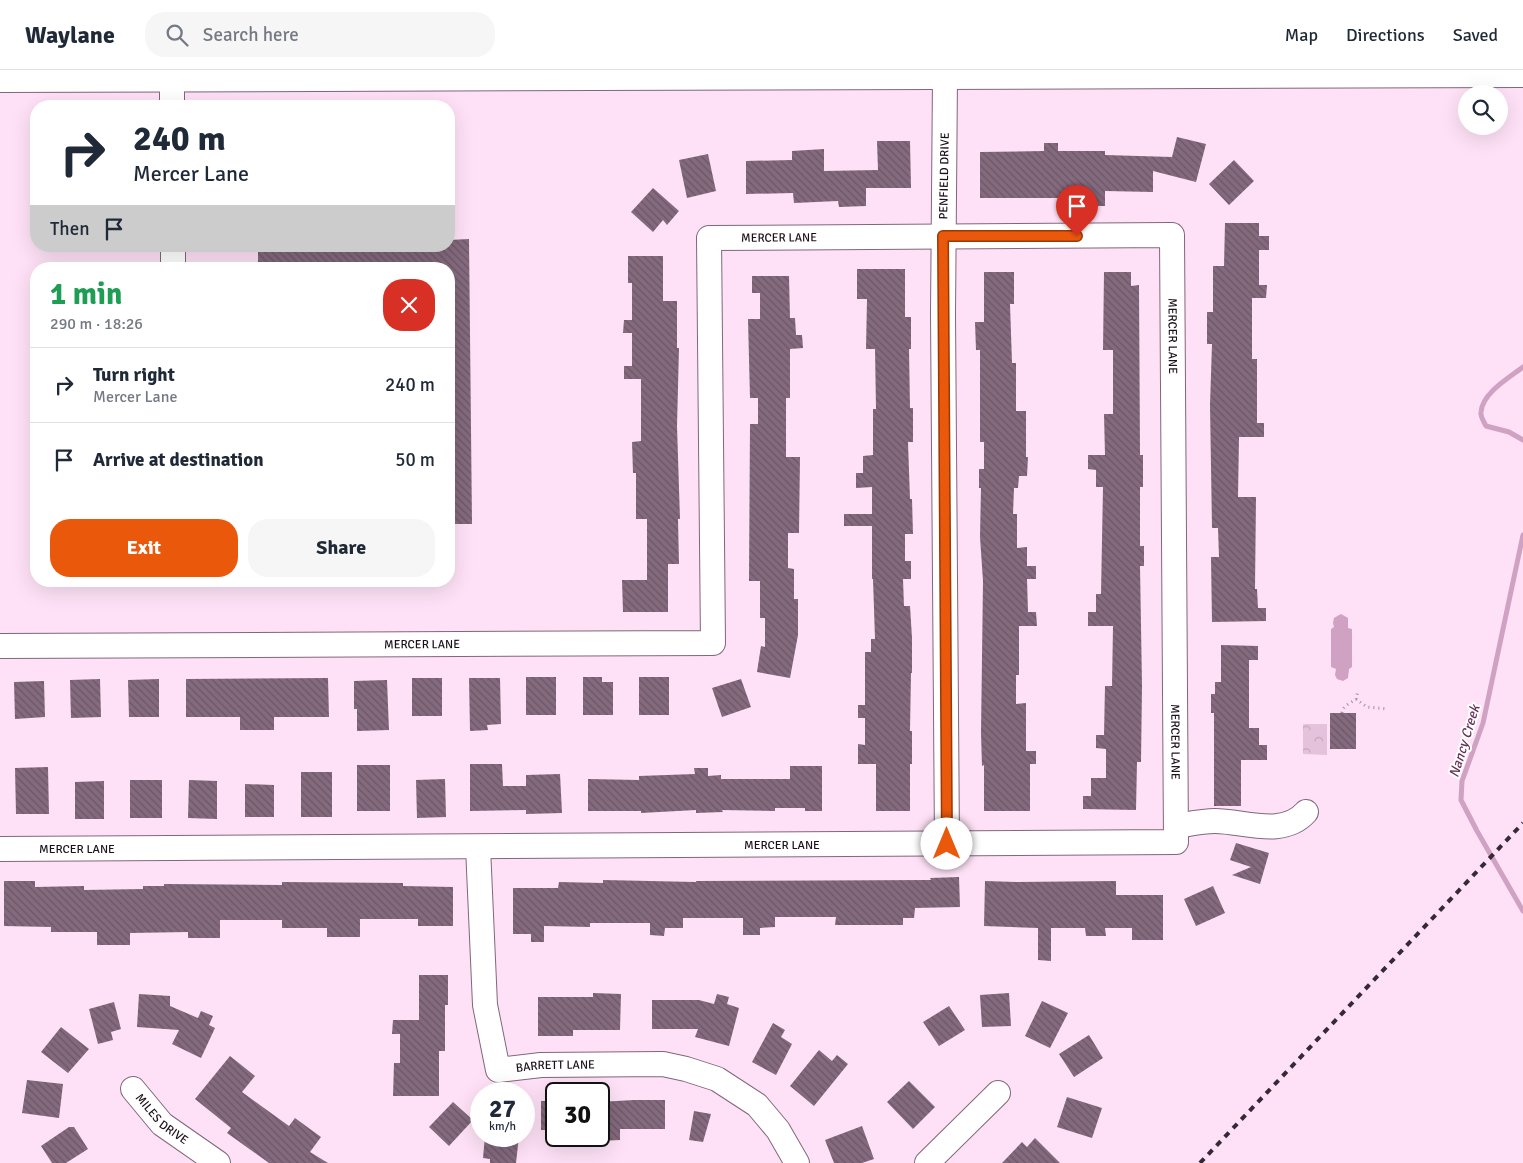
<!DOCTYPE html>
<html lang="en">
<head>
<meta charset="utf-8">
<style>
	:root { --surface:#fff; --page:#f6f6f7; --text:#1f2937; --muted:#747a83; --line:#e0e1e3; --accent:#ea580c }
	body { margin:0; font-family:Signika,sans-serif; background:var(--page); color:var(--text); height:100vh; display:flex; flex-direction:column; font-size:19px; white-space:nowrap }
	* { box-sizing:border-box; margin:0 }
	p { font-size:16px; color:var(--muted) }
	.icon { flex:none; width:28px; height:28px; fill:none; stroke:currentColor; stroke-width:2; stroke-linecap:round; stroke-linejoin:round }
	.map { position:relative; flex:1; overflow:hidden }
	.side { position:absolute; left:30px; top:192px; width:425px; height:325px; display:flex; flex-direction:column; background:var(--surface); border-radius:20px; box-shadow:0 5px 20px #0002 }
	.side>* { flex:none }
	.banner { position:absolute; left:30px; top:30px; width:425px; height:152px; border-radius:20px; box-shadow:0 5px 20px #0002; background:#fff; color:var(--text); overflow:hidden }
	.controls { position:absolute; left:1458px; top:15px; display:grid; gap:10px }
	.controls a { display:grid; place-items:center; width:50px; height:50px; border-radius:50%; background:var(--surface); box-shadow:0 5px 20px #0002; font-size:25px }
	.speed { position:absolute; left:470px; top:1012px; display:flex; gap:10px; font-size:25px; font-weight:700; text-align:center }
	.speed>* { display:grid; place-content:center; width:65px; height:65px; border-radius:50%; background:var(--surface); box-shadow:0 5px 20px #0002; line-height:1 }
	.speed small { font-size:12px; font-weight:400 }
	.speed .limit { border:2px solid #111; border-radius:8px; background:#fff; color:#111 }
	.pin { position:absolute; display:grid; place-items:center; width:42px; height:42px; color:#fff; margin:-51px -21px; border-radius:50% 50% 50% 0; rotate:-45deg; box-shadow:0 0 5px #0007 }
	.pin .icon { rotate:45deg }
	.me { position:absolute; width:55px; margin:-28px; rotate:0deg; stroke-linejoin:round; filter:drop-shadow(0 0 4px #0008) }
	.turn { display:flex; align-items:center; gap:18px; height:105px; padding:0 20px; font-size:22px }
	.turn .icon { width:65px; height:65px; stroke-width:2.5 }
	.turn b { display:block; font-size:35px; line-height:42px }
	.then { display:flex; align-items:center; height:48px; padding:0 20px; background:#0003; gap:10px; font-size:19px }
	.round { display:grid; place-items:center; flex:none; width:52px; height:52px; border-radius:20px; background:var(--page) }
	.headline { display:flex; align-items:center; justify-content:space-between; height:85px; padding:0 20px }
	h1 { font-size:30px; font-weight:700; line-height:38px; color:#1e9e55 }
	.button { display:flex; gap:10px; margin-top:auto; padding:10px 20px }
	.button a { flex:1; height:58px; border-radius:20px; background:var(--accent); color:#fff; font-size:20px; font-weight:700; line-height:58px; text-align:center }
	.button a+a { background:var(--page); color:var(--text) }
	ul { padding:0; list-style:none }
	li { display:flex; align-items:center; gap:15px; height:75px; padding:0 20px; border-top:1px solid var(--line) }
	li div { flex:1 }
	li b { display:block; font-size:19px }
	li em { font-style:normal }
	header { display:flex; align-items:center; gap:30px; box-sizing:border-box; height:70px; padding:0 25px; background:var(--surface); border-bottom:1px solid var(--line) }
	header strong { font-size:24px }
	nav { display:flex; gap:28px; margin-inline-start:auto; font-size:18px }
	.search { width:350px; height:45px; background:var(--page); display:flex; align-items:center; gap:12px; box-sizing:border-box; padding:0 18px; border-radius:20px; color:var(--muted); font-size:19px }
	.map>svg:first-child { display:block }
	.park { fill:url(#park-crowns) }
	.water { fill:#cfa2c3 }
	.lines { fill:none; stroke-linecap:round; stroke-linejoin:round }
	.stream { stroke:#cfa2c3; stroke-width:5 }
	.building { fill:url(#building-back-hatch) }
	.minor-casing { stroke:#80677a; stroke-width:26 }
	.path { stroke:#a38d9d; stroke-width:3; stroke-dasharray:1 4; stroke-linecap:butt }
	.minor { stroke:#fff; stroke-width:24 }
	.rail { stroke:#352933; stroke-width:4; stroke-dasharray:6 6; stroke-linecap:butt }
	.route-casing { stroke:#983908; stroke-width:12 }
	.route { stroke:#ea580c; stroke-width:9 }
	.labels { text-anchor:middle; stroke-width:4; stroke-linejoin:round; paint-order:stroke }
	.street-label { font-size:12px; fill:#1b1119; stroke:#fff }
	.water-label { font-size:14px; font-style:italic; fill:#67305b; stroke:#fff }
</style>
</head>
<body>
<header>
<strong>Waylane</strong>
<div class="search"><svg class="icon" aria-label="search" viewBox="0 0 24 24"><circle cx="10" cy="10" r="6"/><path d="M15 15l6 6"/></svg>Search here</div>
<nav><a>Map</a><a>Directions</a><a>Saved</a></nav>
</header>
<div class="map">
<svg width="1523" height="1093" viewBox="0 0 1523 1093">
	<defs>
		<pattern id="park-crowns" width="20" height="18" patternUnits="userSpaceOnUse" patternTransform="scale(1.25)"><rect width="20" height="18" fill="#e5c2db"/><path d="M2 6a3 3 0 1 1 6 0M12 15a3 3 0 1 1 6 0" fill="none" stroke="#c4a6bb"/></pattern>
		<pattern id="building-back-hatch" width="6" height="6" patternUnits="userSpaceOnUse" patternTransform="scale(1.25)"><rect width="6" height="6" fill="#846a7d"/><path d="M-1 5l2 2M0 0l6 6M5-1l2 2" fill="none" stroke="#6b5666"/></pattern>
	</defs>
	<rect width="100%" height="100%" fill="#fee1f6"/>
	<!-- park -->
	<path class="park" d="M1303 654H1327V685L1303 684Z"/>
	<!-- water -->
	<path class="water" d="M1341 544 1348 548V558L1352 559V597L1349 599 1348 608 1343 611 1337 609 1335 605 1336 599 1331 597V559L1334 557 1333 553 1334 548Z"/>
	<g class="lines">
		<!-- stream -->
		<path class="stream" d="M1523 297C1510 307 1482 323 1481 342 1480 346 1484 352 1486 356L1509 362 1523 370
			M1523 465 1483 653 1462 711 1461 730 1477 761 1523 841"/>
	</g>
	<!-- building -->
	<path class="building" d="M1177 67 1206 74 1196 112 1153 101V122L1105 121V136H1073V128H980V82L1044 81V73H1058V81H1105V85L1172 87Z
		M877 71H910L911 118H866V136L839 137 838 131 794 133 793 123 746 124V91L792 90V81L824 79V101L878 100Z
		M708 84 716 121 687 128 679 90Z
		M1234 90 1254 111 1229 135 1209 114Z
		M653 118 679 141 667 155 663 150 653 162 631 142Z
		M1225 153H1259V166H1269V180H1259V215H1267L1266 228H1252V289H1257V353H1264V367H1239L1238 427H1256L1255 519H1257L1258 538H1266V551L1212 552 1211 487H1219L1218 458H1212L1210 335 1212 274H1207V242H1213V196H1224Z
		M469 169 472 454H449V199H258V176H449V170Z
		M628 186H663V231H677V278H679L677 356 680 449H678L679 494H668V542H623L622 510H647V449H636V403H633L632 372 641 371V309H624V296H632V263H623L624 250H632V213H628Z
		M857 199H905V247H911V279H909L910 338H913V372H908L910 429H912L913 464H905V491H911V509H903L904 536H910L912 568V603H911L910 661H912V694H910V741H876V694H858V674L865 675V648H858V635H865V582H871V569H875L873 509H872V456H844V444H872V417L856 418V403H863V386L873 385V339H876L875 279H866L867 229H857Z
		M984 202H1014V234H1010L1012 293H1016V341H1026V387H1028L1027 406H1019L1018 418H1014L1013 444H1017V478L1027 477V496H1036V509H1027L1028 542H1036L1037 556H1019V605H1016V634L1026 633V681H1036V694H1030V741H984V695L982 696 981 663 983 511 980 467 981 418H979V399H984V372H980V280H976L975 252H984Z
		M1104 202H1131V216L1139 215 1140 385H1143V417H1140V476H1144V496H1140L1142 616 1141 692H1137L1136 740 1083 739V726H1091V708H1106V679L1096 678V665H1104L1105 616H1112L1113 556H1088V542H1096V524H1101L1103 417H1096V400L1088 399V385H1105L1104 344H1113V280H1103Z
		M752 206H789L790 248H795L796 265H802L803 278 790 279V328H786V387H800L799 463H788V498L794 499V529H798V565L790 608 757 602 761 576 765 577V548H760V511H749L750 354H758V328H750L748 249H760V223H752Z
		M1221 575 1258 576V590H1249V658H1259V675H1267V690H1241V736H1214V643H1211V624H1215V612H1221Z
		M526 607H556V645H526Z
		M583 607H602V612H613V645H583Z
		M639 607H669V645H639Z
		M328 608 329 647H274V660H240V647H186V609Z
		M412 608H442V646H412Z
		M469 608H500L501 654 487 655 488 660 470 661Z
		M100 609 101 647 71 648 70 610Z
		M159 609V647H129L128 610Z
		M741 609 751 637 722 647 712 618Z
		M387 610 389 660 357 661V639H354V611Z
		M44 611 45 647 15 649 14 612Z
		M1330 643H1356V679H1330Z
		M470 694H502L503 716H526V705L560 704 562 743 526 744V740L470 741Z
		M357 695H390V741H357Z
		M790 696H822V741H805V738H775V741L722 740 723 742 696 743V740L641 743V741H588V709L639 710V706L695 704 694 698H708V706L721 705V709H790Z
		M48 697 49 744H16L15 698Z
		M301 702H332V747H301Z
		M445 709 446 747 417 748 416 710Z
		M130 710H162V748H130Z
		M189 710 217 711V749L188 748Z
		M104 711V749H75V712Z
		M245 714 274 715V747H245Z
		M1236 773 1269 783 1260 814 1232 805 1251 797 1230 790Z
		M959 807 960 837 915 838 914 848H903V855H835L836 847H775V857L760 858V865H743V848H683V858H665L664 866 650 865V853H590V857L544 856V872H531V864H513V818H558L559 812 603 813V810L696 812V811L931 810 930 808Z
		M4 811H35V817L84 816V820L143 819V816H164V814L282 815V812L403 813V816L453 817V856H418V849H360V867H327V858H282V850H220V868H188V862L130 863V875H97V862H51V857L4 856Z
		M985 811 1016 812 1116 811V825H1163V870H1132V858H1105L1106 866H1086L1085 858H1051V891L1038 890V858L984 856Z
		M1213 816 1225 843 1196 856 1184 829Z
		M419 905H448V935H445V981H439V1026H393L394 993H400V964H392L393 950H419Z
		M593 923 621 924 620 960H573V966H538V927H593Z
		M1009 923 1011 956 982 957 980 925Z
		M139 924 170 926V936L198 948 201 941 213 946 209 955 215 958 201 988 172 974 179 960 137 957Z
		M717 924 729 927 727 934 739 938 729 976 695 967 698 959H652V930H699L714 934Z
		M1042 931 1068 943 1050 978 1025 966Z
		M114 932 121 959 111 962 113 970 98 974 89 939Z
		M949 936 965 960 939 976 923 952Z
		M773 953 785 960 781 967 792 974 776 1005 752 992Z
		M61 957 89 979 68 1003 41 982Z
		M1089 965 1103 988 1074 1007 1059 984Z
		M819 980 832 991 837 985 848 994 814 1036 790 1016Z
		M230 986 255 1006 242 1022 289 1056 295 1048 321 1067 310 1082 328 1093H269L227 1063 231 1058 195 1029Z
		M27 1010 63 1014 59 1048 22 1043Z
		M909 1011 935 1037 913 1059 887 1032Z
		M1067 1027 1102 1038 1092 1068 1057 1057Z
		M634 1030H665V1059H620V1070L599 1071V1032Z
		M541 1031H556V1060H541Z
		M453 1032 473 1050 449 1076 429 1057Z
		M694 1041 711 1044 703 1072 689 1070Z
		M862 1056 874 1089 862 1093H834L825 1070Z
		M69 1057H74L88 1079 66 1093H52L41 1076Z
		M485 1066H519L516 1093H490V1089L483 1088Z
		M1035 1068 1060 1093H1002L1022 1072 1027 1077Z"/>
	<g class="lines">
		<defs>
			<g id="minor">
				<path d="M945 7 943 244 947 774"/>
				<path d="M0 10 1523 5"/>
				<path d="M172 10V36"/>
				<path d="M173 176V199"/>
				<path id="s1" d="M0 576 713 573 709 168 1172 165 1176 772 0 779"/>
				<path d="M1176 756C1189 754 1202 751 1215 751 1244 751 1283 768 1306 742"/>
				<path id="s2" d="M478 777 485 935 498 1000 541 995 663 994 686 999 717 1009 757 1035 778 1060 797 1093"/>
				<path id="s3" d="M133 1019 162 1054 218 1093"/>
				<path d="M927 1093 998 1023"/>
			</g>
		</defs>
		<!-- minor casing -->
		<use href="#minor" class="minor-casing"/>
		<!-- path -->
		<path class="path" d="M1356 629 1367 637 1388 639
			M1342 643C1343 635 1351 633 1356 629L1358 621"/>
		<!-- minor -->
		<use href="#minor" class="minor"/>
		<!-- rail -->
		<path class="rail" d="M1200 1093 1523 753"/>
	</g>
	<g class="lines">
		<defs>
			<path id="route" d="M947 774 943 166H1077"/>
		</defs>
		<!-- route casing -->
		<use href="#route" class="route-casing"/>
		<!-- route -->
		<use href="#route" class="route"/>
	</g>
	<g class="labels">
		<!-- street labels -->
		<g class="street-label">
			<text transform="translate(944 106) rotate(-89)" y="4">PENFIELD DRIVE</text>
			<text dy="4" stroke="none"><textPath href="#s1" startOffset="1188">MERCER LANE</textPath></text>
			<text dy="4" stroke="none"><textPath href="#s1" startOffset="1682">MERCER LANE</textPath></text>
			<text dy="4" stroke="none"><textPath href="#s1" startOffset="422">MERCER LANE</textPath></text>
			<text dy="4" stroke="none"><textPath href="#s1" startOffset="2088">MERCER LANE</textPath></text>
			<text x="782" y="779">MERCER LANE</text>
			<text x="77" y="783">MERCER LANE</text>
			<text dy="4" stroke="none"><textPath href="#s2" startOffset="282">BARRETT LANE</textPath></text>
			<text dy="4" stroke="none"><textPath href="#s3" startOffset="42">MILES DRIVE</textPath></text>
		</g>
		<!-- water labels -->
		<g class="water-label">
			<text transform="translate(1464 671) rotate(-73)" y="5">Nancy Creek</text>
		</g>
	</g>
</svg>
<div class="controls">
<a><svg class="icon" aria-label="search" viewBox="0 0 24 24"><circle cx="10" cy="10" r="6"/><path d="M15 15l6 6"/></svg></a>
</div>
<div class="speed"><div>27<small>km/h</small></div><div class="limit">30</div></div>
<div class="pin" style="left:1077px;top:166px;background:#d93025"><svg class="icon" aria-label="arrive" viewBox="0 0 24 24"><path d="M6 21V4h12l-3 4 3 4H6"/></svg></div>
<svg class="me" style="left:947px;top:774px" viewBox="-20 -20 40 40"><circle r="19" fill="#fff"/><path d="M0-13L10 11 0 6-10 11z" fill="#ea580c"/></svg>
<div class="banner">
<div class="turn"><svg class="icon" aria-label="right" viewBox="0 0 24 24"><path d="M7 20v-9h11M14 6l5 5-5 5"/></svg><div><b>240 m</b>Mercer Lane</div></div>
<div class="then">Then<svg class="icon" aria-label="arrive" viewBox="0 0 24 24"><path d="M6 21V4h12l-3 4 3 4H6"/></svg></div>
</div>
<section class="side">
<div class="headline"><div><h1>1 min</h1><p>290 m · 18:26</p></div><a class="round" style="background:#d93025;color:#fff"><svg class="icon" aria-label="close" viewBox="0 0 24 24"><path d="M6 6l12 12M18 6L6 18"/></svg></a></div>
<ul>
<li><svg class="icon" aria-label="right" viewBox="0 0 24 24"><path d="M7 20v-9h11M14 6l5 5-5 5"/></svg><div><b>Turn right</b><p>Mercer Lane</p></div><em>240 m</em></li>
<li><svg class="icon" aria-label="arrive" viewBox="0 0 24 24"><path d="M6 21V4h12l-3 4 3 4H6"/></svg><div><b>Arrive at destination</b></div><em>50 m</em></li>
</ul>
<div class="button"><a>Exit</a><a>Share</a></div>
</section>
</div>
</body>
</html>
